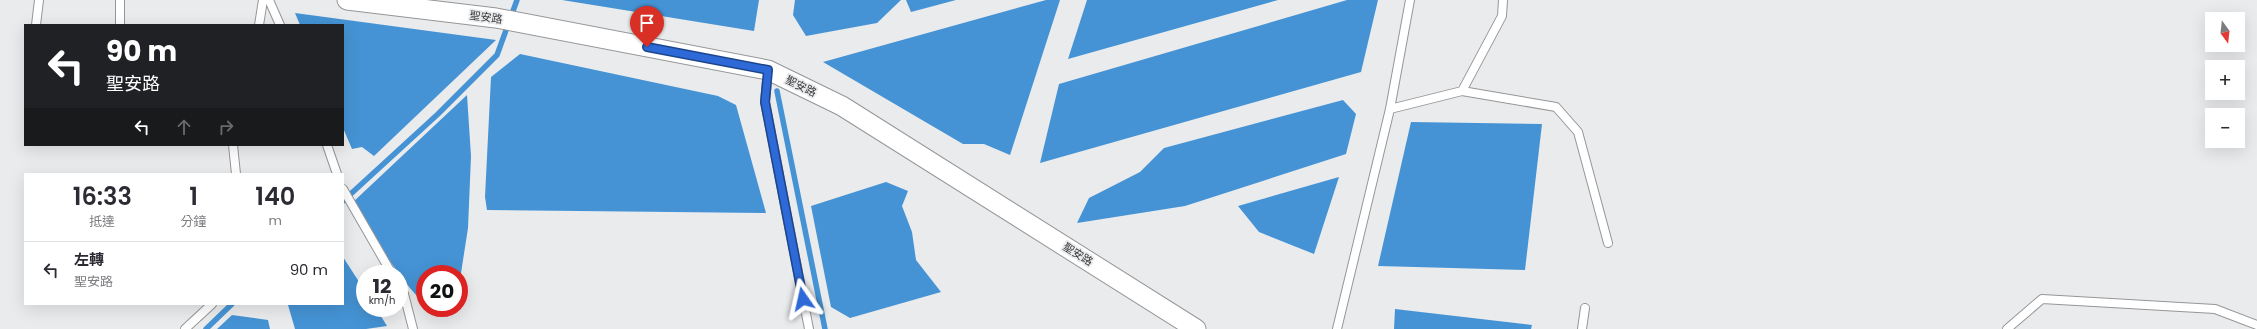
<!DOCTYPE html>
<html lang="zh-TW">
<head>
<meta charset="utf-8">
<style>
	:root { --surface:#fff; --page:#f7f7f7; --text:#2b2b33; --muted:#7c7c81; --line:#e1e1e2 }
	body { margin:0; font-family:Poppins,"Noto Sans TC",sans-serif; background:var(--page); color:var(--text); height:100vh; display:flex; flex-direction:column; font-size:15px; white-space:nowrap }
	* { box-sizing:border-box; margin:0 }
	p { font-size:13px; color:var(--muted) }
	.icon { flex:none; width:22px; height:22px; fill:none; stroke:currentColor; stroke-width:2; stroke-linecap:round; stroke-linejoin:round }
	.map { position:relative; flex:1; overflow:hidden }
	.details { position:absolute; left:24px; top:173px; width:320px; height:132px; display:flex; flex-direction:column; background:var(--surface); border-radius:0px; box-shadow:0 4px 16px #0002 }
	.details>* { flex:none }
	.hud { position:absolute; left:24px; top:24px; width:320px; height:122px; border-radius:0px; box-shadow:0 4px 16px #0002; background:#202124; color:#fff; overflow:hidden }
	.needle { width:26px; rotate:165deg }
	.tools { position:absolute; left:2205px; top:12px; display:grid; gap:8px }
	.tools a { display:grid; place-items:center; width:40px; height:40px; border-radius:0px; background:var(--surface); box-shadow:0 4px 16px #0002; font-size:20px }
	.speed { position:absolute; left:356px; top:265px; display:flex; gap:8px; font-size:20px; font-weight:700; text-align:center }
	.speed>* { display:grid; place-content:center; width:52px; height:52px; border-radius:50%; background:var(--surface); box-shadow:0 4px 16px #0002; line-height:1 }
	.speed small { font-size:10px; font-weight:400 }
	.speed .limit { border:6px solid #d22; background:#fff; color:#111 }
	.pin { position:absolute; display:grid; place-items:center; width:34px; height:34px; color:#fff; margin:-41px -17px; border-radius:50% 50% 50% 0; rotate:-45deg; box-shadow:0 0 4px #0007 }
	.pin .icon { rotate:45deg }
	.me { position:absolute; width:44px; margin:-22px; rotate:349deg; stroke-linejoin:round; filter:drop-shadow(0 0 3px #0008) }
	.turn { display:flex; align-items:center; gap:14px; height:84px; padding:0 16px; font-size:18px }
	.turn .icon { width:52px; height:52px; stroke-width:2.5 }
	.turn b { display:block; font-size:28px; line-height:34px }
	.lanes { display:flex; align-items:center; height:38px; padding:0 16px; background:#0003; justify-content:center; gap:20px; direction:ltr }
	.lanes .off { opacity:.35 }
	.eta { display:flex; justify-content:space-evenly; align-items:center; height:68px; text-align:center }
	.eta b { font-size:24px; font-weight:600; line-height:28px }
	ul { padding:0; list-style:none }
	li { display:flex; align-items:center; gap:12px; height:56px; padding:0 16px; border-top:1px solid var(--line) }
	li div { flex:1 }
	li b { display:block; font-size:15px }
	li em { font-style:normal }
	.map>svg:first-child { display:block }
	.water { fill:#4593d4 }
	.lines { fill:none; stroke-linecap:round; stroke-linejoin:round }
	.stream { stroke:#4593d4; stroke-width:5.5 }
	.service-casing { stroke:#959698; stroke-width:10 }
	.tertiary-casing { stroke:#959698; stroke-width:21 }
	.service { stroke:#fff; stroke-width:8 }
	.tertiary { stroke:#fff; stroke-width:19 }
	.route-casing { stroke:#1d458c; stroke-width:10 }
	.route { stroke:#2d6ad7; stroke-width:7 }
	.labels { text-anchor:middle; stroke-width:3.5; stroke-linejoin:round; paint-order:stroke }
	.street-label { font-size:11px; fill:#3a3b3c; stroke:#eaebed }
</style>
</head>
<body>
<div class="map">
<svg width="2257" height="329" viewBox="0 0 2257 329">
	<rect width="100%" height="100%" fill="#eaebed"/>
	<!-- water -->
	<path class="water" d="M562 0H759L754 31Z
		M795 0H901L877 23 806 36 793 15Z
		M906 0H956L911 12Z
		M1046 0H1060L1010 155 984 144H963L823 62Z
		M1087 0H1278L1068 59Z
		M1347 0H1378L1361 72 1040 163 1059 84Z
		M295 13 496 40 374 156 362 147 352 149 343 128V25H300Z
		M520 54 718 96 736 105 766 213 487 210 485 197 491 77Z
		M467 95 471 156 468 228 459 286V274H425V302C407 293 366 223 352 203Z
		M1343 100 1356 114 1346 154 1185 206 1077 223 1089 198 1140 172 1164 148Z
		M1411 122 1542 124 1525 270 1378 266Z
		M1339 177 1314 254 1259 232 1238 206Z
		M886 182 908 191 902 206 912 232 916 260 941 292 850 318 831 307 811 206Z
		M343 257 365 291V308H376L387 326 366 329H295L288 305 343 304Z
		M1395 309 1532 325 1531 329H1394Z
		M232 315 268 320 270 329H217Z"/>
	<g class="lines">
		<!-- stream -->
		<path class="stream" d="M777 91 825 329
			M343 201 438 114 497 55 517 0
			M206 329 232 304"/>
		<defs>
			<path id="service" d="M120 0V25
				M269 0 280 25
				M36 25 39 0
				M259 25 263 0
				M768 70 765 102 809 329
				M1462 91 1502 16 1503 0
				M1390 109 1462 91 1556 107 1578 132 1608 243
				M233 145 236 174
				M327 145 337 174
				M343 189 392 274
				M399 285 404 294 413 329
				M185 329 212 304
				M1337 329 1390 109 1410 0
				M1582 329 1585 308
				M2007 329 2042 299 2215 309 2257 325"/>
			<path id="tertiary" d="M347 0 496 18 768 70 842 106 1196 329"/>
		</defs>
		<!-- service casing -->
		<use href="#service" class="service-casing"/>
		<!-- tertiary casing -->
		<use href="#tertiary" class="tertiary-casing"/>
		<!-- service -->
		<use href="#service" class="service"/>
		<!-- tertiary -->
		<use href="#tertiary" class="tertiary"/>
	</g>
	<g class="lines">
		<defs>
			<path id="route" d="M647 47 768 70 765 102 803 299"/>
		</defs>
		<!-- route casing -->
		<use href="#route" class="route-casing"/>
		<!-- route -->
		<use href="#route" class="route"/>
	</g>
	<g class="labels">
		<!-- street labels -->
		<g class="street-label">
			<text transform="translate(486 17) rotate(8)" y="4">聖安路</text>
			<text transform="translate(801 86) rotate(26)" y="4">聖安路</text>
			<text transform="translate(1078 254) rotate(32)" y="4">聖安路</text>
		</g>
	</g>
</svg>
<div class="tools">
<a><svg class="needle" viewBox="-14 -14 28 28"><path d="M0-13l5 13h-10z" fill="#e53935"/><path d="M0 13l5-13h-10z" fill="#7c7c81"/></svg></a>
<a>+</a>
<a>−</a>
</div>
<div class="speed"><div>12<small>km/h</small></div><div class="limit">20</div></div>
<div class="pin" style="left:647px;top:47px;background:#d93025"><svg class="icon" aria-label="arrive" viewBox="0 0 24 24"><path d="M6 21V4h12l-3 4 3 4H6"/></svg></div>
<svg class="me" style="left:803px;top:299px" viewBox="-20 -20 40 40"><path d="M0-17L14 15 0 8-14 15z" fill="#2d6ad7" stroke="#fff" stroke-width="4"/></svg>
<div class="hud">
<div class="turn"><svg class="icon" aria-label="left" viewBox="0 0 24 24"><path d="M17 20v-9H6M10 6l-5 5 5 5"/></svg><div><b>90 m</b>聖安路</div></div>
<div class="lanes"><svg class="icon" aria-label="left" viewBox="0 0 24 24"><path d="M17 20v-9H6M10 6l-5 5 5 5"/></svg><svg class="icon off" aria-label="ahead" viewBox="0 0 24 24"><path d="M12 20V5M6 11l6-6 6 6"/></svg><svg class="icon off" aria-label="right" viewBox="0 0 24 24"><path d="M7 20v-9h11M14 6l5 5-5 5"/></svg></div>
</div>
<section class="details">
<div class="eta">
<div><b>16:33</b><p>抵達</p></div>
<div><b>1</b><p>分鐘</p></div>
<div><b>140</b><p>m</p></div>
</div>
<ul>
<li><svg class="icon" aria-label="left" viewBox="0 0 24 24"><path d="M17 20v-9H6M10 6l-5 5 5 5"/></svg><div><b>左轉</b><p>聖安路</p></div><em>90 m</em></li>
</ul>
</section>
</div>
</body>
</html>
